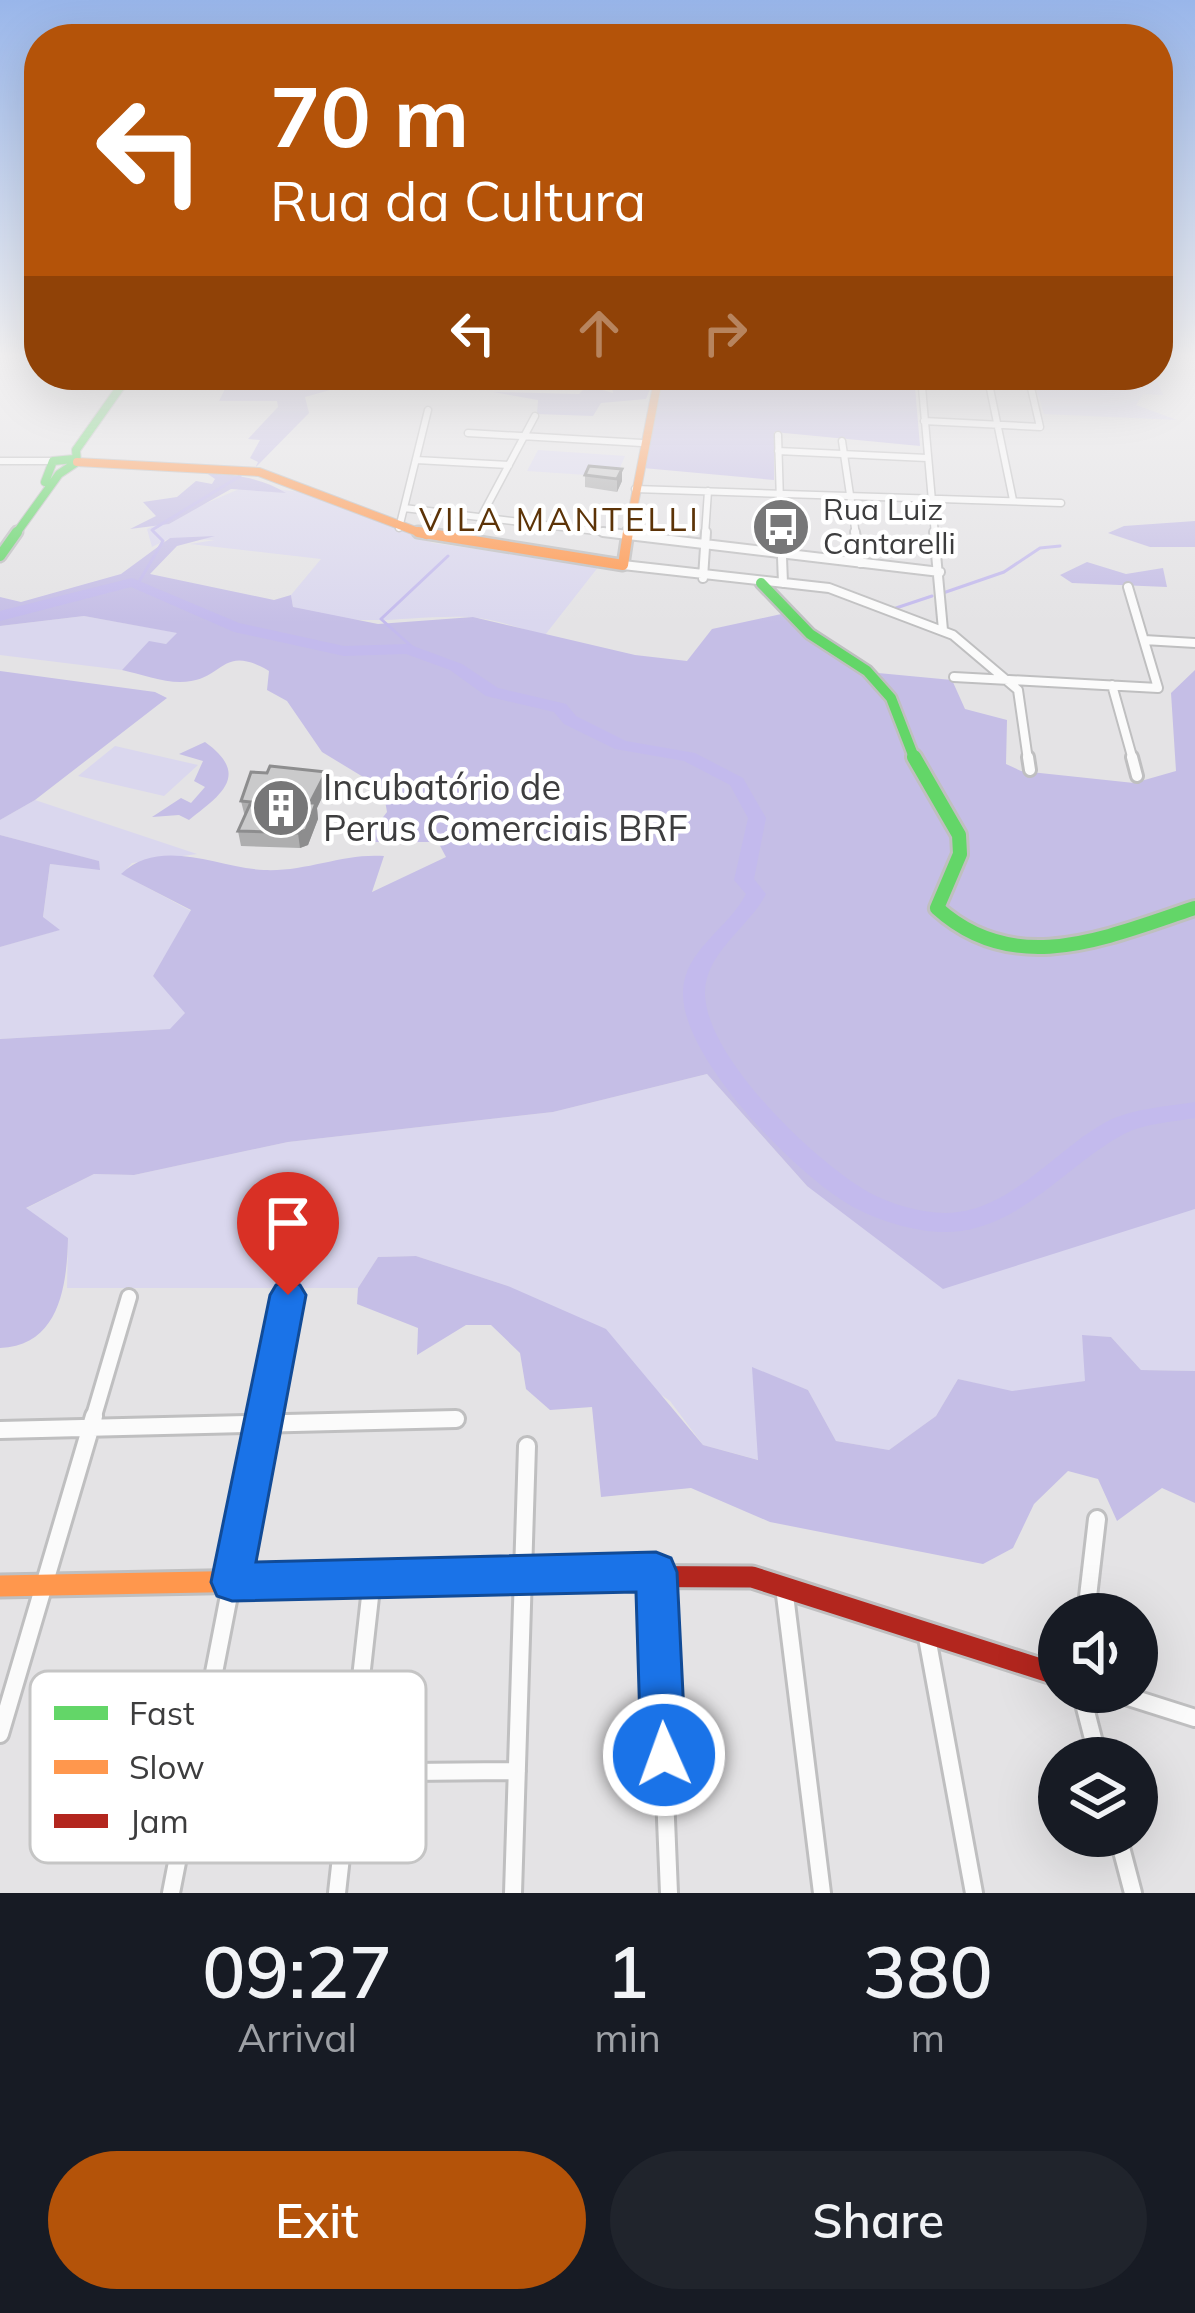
<!DOCTYPE html>
<html lang="en">
<head>
<meta charset="utf-8">
<style>
	:root { --surface:#171b24; --page:#20242c; --text:#f1f3f6; --muted:#9ea1a6; --accent:#b45309 }
	body { margin:0; font-family:Mulish,sans-serif; background:var(--page); color:var(--text); height:100vh; display:flex; flex-direction:column; font-size:45px; white-space:nowrap }
	* { box-sizing:border-box; margin:0 }
	p { font-size:39px; color:var(--muted) }
	.icon { flex:none; width:66px; height:66px; fill:none; stroke:currentColor; stroke-width:2; stroke-linecap:round; stroke-linejoin:round }
	.map { position:relative; height:1893px; overflow:hidden }
	.panel { display:flex; flex-direction:column; background:var(--surface); flex:1 }
	.panel>* { flex:none }
	.hud { position:absolute; left:24px; top:24px; width:1149px; height:366px; border-radius:48px; box-shadow:0 12px 48px #0002; background:#b45309; color:#fff; overflow:hidden }
	.tools { position:absolute; left:1038px; top:1593px; display:grid; gap:24px }
	.tools a { display:grid; place-items:center; width:120px; height:120px; border-radius:50%; background:var(--surface); box-shadow:0 12px 48px #0002; font-size:60px }
	.pin { position:absolute; display:grid; place-items:center; width:102px; height:102px; color:#fff; margin:-123px -51px; border-radius:50% 50% 50% 0; rotate:-45deg; box-shadow:0 0 12px #0007 }
	.pin .icon { rotate:45deg }
	.me { position:absolute; width:132px; margin:-66px; rotate:358deg; stroke-linejoin:round; filter:drop-shadow(0 0 9px #0008) }
	.turn { display:flex; align-items:center; gap:42px; height:252px; padding:0 48px; font-size:54px }
	.turn .icon { width:156px; height:156px; stroke-width:2.5 }
	.turn b { display:block; font-size:84px; line-height:102px }
	.lanes { display:flex; align-items:center; height:114px; padding:0 48px; background:#0003; justify-content:center; gap:60px; direction:ltr }
	.lanes .off { opacity:.35 }
	.eta { display:flex; justify-content:space-evenly; align-items:center; height:204px; text-align:center }
	.eta b { font-size:72px; font-weight:600; line-height:84px }
	.button { display:flex; gap:24px; margin-top:auto; padding:24px 48px }
	.button a { flex:1; height:138px; border-radius:72px; background:var(--accent); color:#fff; font-size:48px; font-weight:600; line-height:138px; text-align:center }
	.button a+a { background:var(--page); color:var(--text) }
	.map>svg:first-child { display:block }
	.green { fill:#dad7ee }
	.forest { fill:#c5bee6 }
	.lines { fill:none; stroke-linecap:round; stroke-linejoin:round }
	.stream { stroke:#c3baed; stroke-width:3 }
	.river { fill:#c3baed; fill-rule:evenodd }
	.street-far4-casing { stroke:#bfbfc0; stroke-width:9 }
	.street-far3-casing { stroke:#bfbfc0; stroke-width:12 }
	.street-far2-casing { stroke:#bfbfc0; stroke-width:16 }
	.street-far1-casing { stroke:#bfbfc0; stroke-width:20 }
	.street-casing { stroke:#bfbfc0; stroke-width:22 }
	.fast-far2-casing { stroke:#bfbfc0; stroke-width:10 }
	.fast-far1-casing { stroke:#bfbfc0; stroke-width:15 }
	.fast-casing { stroke:#bfbfc0; stroke-width:20 }
	.slow-far2-casing { stroke:#bfbfc0; stroke-width:10 }
	.slow-far1-casing { stroke:#bfbfc0; stroke-width:15 }
	.slow-casing { stroke:#bfbfc0; stroke-width:27 }
	.jam-casing { stroke:#bfbfc0; stroke-width:27 }
	.street-far4 { stroke:#fbfbfb; stroke-width:6 }
	.street-far3 { stroke:#fbfbfb; stroke-width:8 }
	.street-far2 { stroke:#fbfbfb; stroke-width:10 }
	.street-far1 { stroke:#fbfbfb; stroke-width:14 }
	.street { stroke:#fbfbfb; stroke-width:16 }
	.fast-far2 { stroke:#63d668; stroke-width:8 }
	.fast-far1 { stroke:#63d668; stroke-width:10 }
	.fast { stroke:#63d668; stroke-width:14 }
	.slow-far2 { stroke:#ff974d; stroke-width:8 }
	.slow-far1 { stroke:#ff974d; stroke-width:10 }
	.slow { stroke:#ff974d; stroke-width:21 }
	.jam { stroke:#b3261e; stroke-width:21 }
	.wall { fill:#aeaeaf }
	.shaded-wall { fill:#8d8d8e }
	.building { fill:#cacacb; stroke:#8d8d8e; stroke-width:3 }
	.route { fill:#1a73e8; stroke:#114b97; stroke-width:3 }
	.labels { text-anchor:middle; stroke-width:9; stroke-linejoin:round; paint-order:stroke }
	.far-poi-label { font-size:30px; fill:#3d3d3e; stroke:#fff; text-anchor:start }
	.far-neighbourhood-label { font-size:33px; letter-spacing:3px; fill:#5c3307; stroke:#fff }
	.poi-label { font-size:36px; fill:#3d3d3e; stroke:#fff; text-anchor:start }
	.key { fill:#fff; stroke:#c5c5c5; stroke-width:3 }
	.key-label { font-size:33px; fill:#3d3d3e }
</style>
</head>
<body>
<div class="map">
<svg width="1195" height="1893" viewBox="0 0 1195 1893">
	<rect width="100%" height="100%" fill="#e4e3e5"/>
	<!-- green -->
	<path class="green" d="M1032 375H1154L1163 395 1143 394 1136 405 1177 420 1044 414Z
		M538 450 625 456 616 477 527 471Z
		M246 486 301 492 433 543 599 566 545 635C522 629 495 619 471 617 406 614 360 631 293 607L291 595 321 559 190 544 215 540 170 538 152 547 147 529Z
		M84 616 179 633 166 644 149 642 122 670 0 655V626Z
		M115 746 198 765 164 796 78 776Z
		M35 800 197 854 132 863 122 874 191 911 153 976 186 1012 171 1029 0 1039V947L59 930 43 918 50 864 100 869 98 861 0 835V820Z
		M707 1074 807 1186 1170 1214 1195 1209V1371L1141 1370 1111 1337 1082 1336 1086 1381 1012 1392 958 1379 936 1416 889 1450 836 1441 808 1390 753 1368 759 1460 703 1445 670 1401 508 1286 416 1256 378 1257 358 1288H67L68 1238 25 1209 94 1174 134 1175 288 1142 553 1112Z"/>
	<!-- forest -->
	<path class="forest" d="M232 375H363L373 378 305 397 309 413 255 468 258 462 250 458 260 440 248 439 278 407 277 401H219Z
		M682 375H914L920 446 774 432V480L643 468 663 382 680 383Z
		M586 385 613 393 612 385 650 389 646 399 601 403 593 416 537 414 538 400 493 392 579 394 583 390 570 386Z
		M205 472C232 474 262 478 286 493L231 489 169 524 130 529 156 516 143 502 177 497 196 481 212 484 215 479Z
		M1195 521V547H1150L1108 533 1124 526Z
		M215 536 177 546 150 574 274 600 291 595 293 607 378 624 473 617 635 655 687 661 712 629 786 613 878 673 952 680 965 709 1007 720 1006 764 1021 771 1134 783 1176 771 1171 693 1195 670V1209L943 1289 807 1186 707 1074 553 1112 288 1142 134 1175 94 1174 26 1208 68 1238C67 1284 60 1346 0 1348V1039L170 1029 185 1013 153 976 191 910 121 874C160 836 219 868 264 870 306 872 343 853 384 856L372 892 446 857 438 842H364L387 812 383 789 322 752 287 701 267 690 269 671C220 642 225 682 180 682 162 682 140 674 122 670L149 641 166 644 177 633 84 616 0 626V597L21 602 121 574 170 538Z
		M1087 562 1126 574 1163 568 1167 587 1072 583 1060 575Z
		M0 671 155 692 167 698 35 800 0 820Z
		M205 742C251 775 221 795 189 820L179 815 152 817 181 798 191 803 205 787 194 781 203 761 179 754Z
		M0 835 99 861 100 870 50 864 43 917 60 930 0 947Z
		M416 1256 508 1286 606 1329 703 1445 758 1460 752 1367 808 1390 836 1441 889 1450 936 1416 958 1379 1012 1391 1085 1381 1082 1335 1111 1337 1141 1370 1195 1371V1503L1162 1488 1117 1521 1098 1479 1068 1471 1034 1504 1013 1548 983 1564 770 1522 691 1488 601 1497 592 1407 550 1410 526 1389 520 1353 491 1325H466L417 1355 418 1328 357 1304 358 1288 378 1257Z"/>
	<g class="lines">
		<!-- stream -->
		<path class="stream" d="M139 582 163 541 152 530 240 476
			M943 593 1004 572 1040 548 1060 546
			M896 608 932 596
			M419 653 381 619 448 556"/>
		<!-- river -->
		<path class="river" d="M132 578 239 623 344 646 408 644 462 664 498 688 566 704 576 716 626 741 695 753 743 778 766 818 754 879 766 894C749 928 705 952 705 993 705 1057 816 1163 870 1193 895 1206 930 1216 958 1212 1015 1205 1058 1148 1106 1122 1133 1108 1165 1107 1195 1102V1118C1172 1122 1145 1123 1124 1134 1068 1164 1027 1221 961 1231 927 1236 884 1223 855 1208 799 1178 681 1059 683 992 684 950 728 929 746 894L734 880 748 818 730 785 684 761 615 749 564 724 554 712 486 696 450 670 406 654 344 656 234 632 131 587 0 621V611Z"/>
		<defs>
			<path id="street-far4" d="M921 376 935 535
				M988 379 1013 500
				M924 421 1040 427 1028 375
				M468 433 642 443
				M778 435 781 535
				M842 441 856 535
				M778 451 927 458
				M416 460 509 465
				M0 461H53
				M635 489 1061 503
				M404 508 629 535
				M481 517 535 416
				M399 528 428 410
				M705 535 708 491"/>
			<path id="street-far3" d="M603 532 940 572
				M781 532 783 583
				M855 532 860 563
				M934 532 943 630
				M623 565 829 588 953 635 1018 690 1028 760
				M703 578 706 532
				M1144 640 1195 643
				M954 677 1158 688 1128 587
				M1112 685 1133 760"/>
			<path id="street-far2" d="M1028 757 1030 770
				M1132 757 1137 776"/>
			<path id="street-far1" d="M93 1419 129 1297
				M264 1419 288 1295
				M444 1419H456"/>
			<path id="street" d="M0 1430 456 1419
				M656 1573 669 1893
				M784 1587 822 1893
				M1086 1614 1097 1519
				M926 1632 974 1893
				M1081 1692 1098 1758
				M1113 1692 1195 1718
				M0 1734 94 1416
				M195 1774 517 1771
				M1118 1836 1133 1893
				M171 1893 264 1416
				M337 1893 372 1579
				M513 1893 527 1446"/>
			<path id="fast-far2" d="M45 482 53 461 74 459
				M15 535 59 474 77 462 76 450 129 375"/>
			<path id="fast-far1" d="M0 556 17 532
				M761 583 810 634 867 671 891 698 915 760"/>
			<path id="fast" d="M914 757 959 835 960 854 937 908C1015 979 1107 937 1195 908"/>
			<path id="slow-far2" d="M77 462 259 472 426 535
				M628 535 659 375"/>
			<path id="slow-far1" d="M418 532 623 565 628 532"/>
			<path id="slow" d="M0 1586 516 1576"/>
			<path id="jam" d="M516 1576 752 1577 1059 1675"/>
		</defs>
		<!-- street-far4 casing -->
		<use href="#street-far4" class="street-far4-casing"/>
		<!-- street-far3 casing -->
		<use href="#street-far3" class="street-far3-casing"/>
		<!-- street-far2 casing -->
		<use href="#street-far2" class="street-far2-casing"/>
		<!-- street-far1 casing -->
		<use href="#street-far1" class="street-far1-casing"/>
		<!-- street casing -->
		<use href="#street" class="street-casing"/>
		<!-- fast-far2 casing -->
		<use href="#fast-far2" class="fast-far2-casing"/>
		<!-- fast-far1 casing -->
		<use href="#fast-far1" class="fast-far1-casing"/>
		<!-- fast casing -->
		<use href="#fast" class="fast-casing"/>
		<!-- slow-far2 casing -->
		<use href="#slow-far2" class="slow-far2-casing"/>
		<!-- slow-far1 casing -->
		<use href="#slow-far1" class="slow-far1-casing"/>
		<!-- slow casing -->
		<use href="#slow" class="slow-casing"/>
		<!-- jam casing -->
		<use href="#jam" class="jam-casing"/>
		<!-- street-far4 -->
		<use href="#street-far4" class="street-far4"/>
		<!-- street-far3 -->
		<use href="#street-far3" class="street-far3"/>
		<!-- street-far2 -->
		<use href="#street-far2" class="street-far2"/>
		<!-- street-far1 -->
		<use href="#street-far1" class="street-far1"/>
		<!-- street -->
		<use href="#street" class="street"/>
		<!-- fast-far2 -->
		<use href="#fast-far2" class="fast-far2"/>
		<!-- fast-far1 -->
		<use href="#fast-far1" class="fast-far1"/>
		<!-- fast -->
		<use href="#fast" class="fast"/>
		<!-- slow-far2 -->
		<use href="#slow-far2" class="slow-far2"/>
		<!-- slow-far1 -->
		<use href="#slow-far1" class="slow-far1"/>
		<!-- slow -->
		<use href="#slow" class="slow"/>
		<!-- jam -->
		<use href="#jam" class="jam"/>
	</g>
	<!-- wall -->
	<path class="wall" d="M622 469V481L617 492 585 487V475Z
		M327 787 317 808 318 819 308 845 300 848 241 846 238 831 245 817 241 801Z"/>
	<!-- shaded-wall -->
	<path class="shaded-wall" d="M622 469V481L617 492V479Z
		M326 772 327 787 317 808 318 819 308 845 300 848 298 833 310 803Z"/>
	<!-- building -->
	<path class="building" d="M589 466 622 469 617 479 585 475Z
		M270 766 326 772 310 803H316L306 830 298 833 238 831 251 802 241 801 251 772 267 773Z"/>
	<!-- sky -->
	<linearGradient id="sky" x2="0" y2="1"><stop stop-color="#99b6ea"/><stop offset="0.57" stop-color="#f3f2f3"/><stop offset="1" stop-color="#f3f2f3" stop-opacity="0"/></linearGradient>
	<rect width="1195" height="623" fill="url(#sky)"/>
	<!-- route -->
	<path class="route" d="M288 1281 300 1285 306 1295 256 1562 656 1552 671 1558 677 1572 686 1755 680 1771 664 1778 647 1771 641 1755 636 1592 232 1601 217 1596 211 1582 270 1295 276 1285Z"/>
	<!-- icons -->
	<defs>
		<symbol id="bus-disc" viewBox="-11 -11 22 22"><circle r="9.5" fill="#777778" stroke="#fff"/><path d="M-5-6H5V4H4V6H2V4H-2V6H-4V4H-5ZM-3.5-4V0h7V-4ZM-3.5 1.2v1.5H-2V1.2ZM2 1.2v1.5H3.5V1.2Z" fill="#fff"/></symbol>
		<symbol id="building-disc" viewBox="-11 -11 22 22"><circle r="9.5" fill="#777778" stroke="#fff"/><path d="M-4-6H4V6H1V3H-1V6H-4ZM-2.5-4.3h1.7v1.8h-1.7ZM.8-4.3h1.7v1.8H.8ZM-2.5-1h1.7V.8h-1.7ZM.8-1h1.7V.8H.8Z" fill="#fff"/></symbol>
	</defs>
	<g fill-rule="evenodd">
		<use href="#bus-disc" x="748" y="494" width="66" height="66"/>
		<use href="#building-disc" x="248" y="775" width="66" height="66"/>
	</g>
	<g class="labels">
		<!-- far-poi labels -->
		<g class="far-poi-label">
			<text x="823" y="520">Rua Luiz<tspan x="823" dy="34">Cantarelli</tspan></text>
		</g>
		<!-- far-neighbourhood labels -->
		<g class="far-neighbourhood-label">
			<text x="560" y="531">VILA MANTELLI</text>
		</g>
		<!-- poi labels -->
		<g class="poi-label">
			<text x="323" y="800">Incubatório de<tspan x="323" dy="41">Perus Comerciais BRF</tspan></text>
		</g>
	</g>
	<!-- legend -->
	<rect x="30" y="1671" width="396" height="192" rx="18" class="key"/>
	<rect x="54" y="1706" width="54" height="14" fill="#63d668"/>
	<rect x="54" y="1760" width="54" height="14" fill="#ff974d"/>
	<rect x="54" y="1814" width="54" height="14" fill="#b3261e"/>
	<g class="key-label">
		<text x="129" y="1725">Fast</text>
		<text x="129" y="1779">Slow</text>
		<text x="129" y="1833">Jam</text>
	</g>
</svg>
<div class="tools">
<a><svg class="icon" aria-label="sound" viewBox="0 0 24 24"><path d="M4 9h4l5-4v14l-5-4H4zM17 9q2 3 0 6"/></svg></a>
<a><svg class="icon" aria-label="layers" viewBox="0 0 24 24"><path d="M12 4l9 5-9 5-9-5zM3 14l9 5 9-5"/></svg></a>
</div>
<div class="pin" style="left:288px;top:1295px;background:#d93025"><svg class="icon" aria-label="arrive" viewBox="0 0 24 24"><path d="M6 21V4h12l-3 4 3 4H6"/></svg></div>
<svg class="me" style="left:664px;top:1755px" viewBox="-20 -20 40 40"><circle r="17" fill="#1a73e8" stroke="#fff" stroke-width="3"/><path d="M0-11L8 9 0 5-8 9z" fill="#fff"/></svg>
<div class="hud">
<div class="turn"><svg class="icon" aria-label="left" viewBox="0 0 24 24"><path d="M17 20v-9H6M10 6l-5 5 5 5"/></svg><div><b>70 m</b>Rua da Cultura</div></div>
<div class="lanes"><svg class="icon" aria-label="left" viewBox="0 0 24 24"><path d="M17 20v-9H6M10 6l-5 5 5 5"/></svg><svg class="icon off" aria-label="ahead" viewBox="0 0 24 24"><path d="M12 20V5M6 11l6-6 6 6"/></svg><svg class="icon off" aria-label="right" viewBox="0 0 24 24"><path d="M7 20v-9h11M14 6l5 5-5 5"/></svg></div>
</div>
</div>
<section class="panel">
<div class="eta">
<div><b>09:27</b><p>Arrival</p></div>
<div><b>1</b><p>min</p></div>
<div><b>380</b><p>m</p></div>
</div>
<div class="button"><a>Exit</a><a>Share</a></div>
</section>
</body>
</html>
